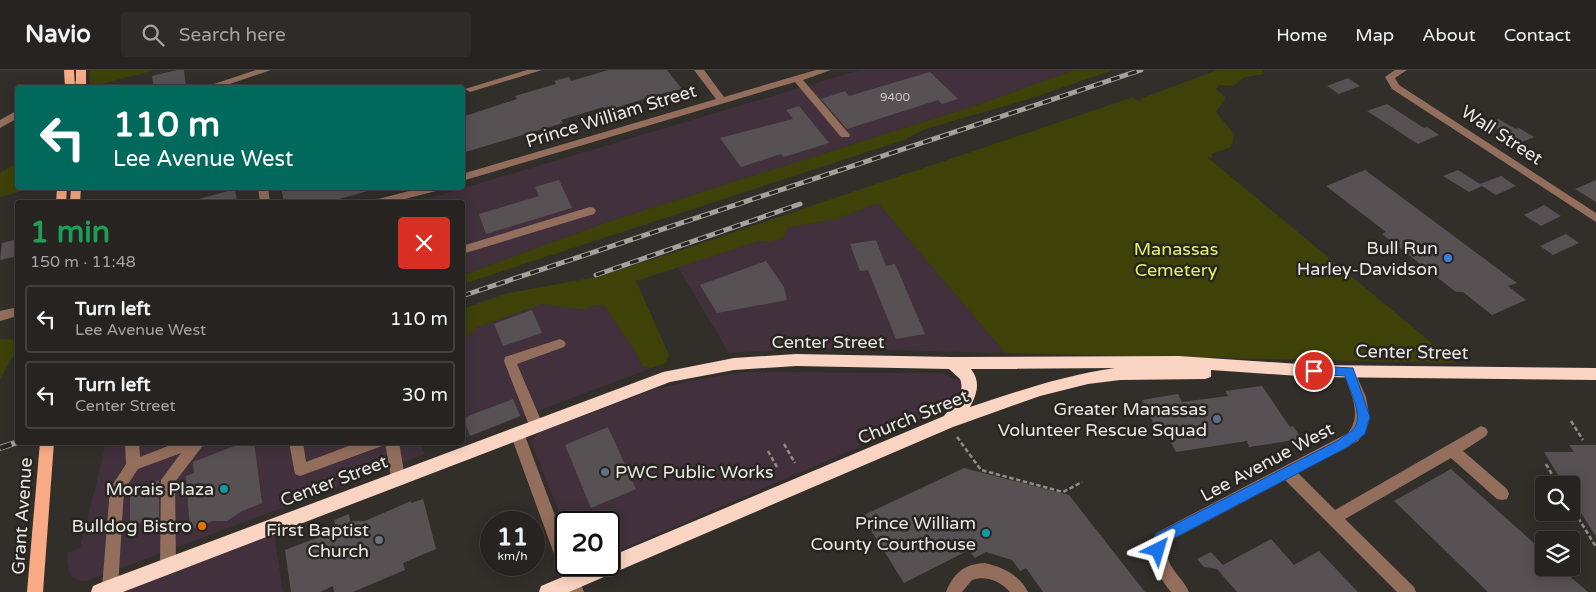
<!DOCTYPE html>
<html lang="en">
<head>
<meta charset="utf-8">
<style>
	:root { --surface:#262320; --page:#2e2b29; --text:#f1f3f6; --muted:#a4a4a5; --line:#42403e }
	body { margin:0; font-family:"Varela Round",sans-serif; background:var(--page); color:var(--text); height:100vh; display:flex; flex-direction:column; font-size:19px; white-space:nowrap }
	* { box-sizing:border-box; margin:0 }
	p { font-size:16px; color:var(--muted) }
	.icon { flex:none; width:28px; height:28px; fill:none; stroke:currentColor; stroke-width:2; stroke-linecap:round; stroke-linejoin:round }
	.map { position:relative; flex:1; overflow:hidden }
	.panel { position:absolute; left:15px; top:130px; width:450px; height:245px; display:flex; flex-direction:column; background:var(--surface); border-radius:5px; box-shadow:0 2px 12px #0003,0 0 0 1px var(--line) }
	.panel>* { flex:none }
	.guide { position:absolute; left:15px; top:15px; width:450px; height:105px; border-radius:5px; box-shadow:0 2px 12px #0003,0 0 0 1px var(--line); background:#00695c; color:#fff; overflow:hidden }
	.tools { position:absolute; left:1535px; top:406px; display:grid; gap:10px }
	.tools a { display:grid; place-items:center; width:45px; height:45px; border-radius:5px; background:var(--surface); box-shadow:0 2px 12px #0003,0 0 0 1px var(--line); font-size:25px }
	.speed { position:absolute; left:480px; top:441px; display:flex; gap:10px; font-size:25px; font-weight:700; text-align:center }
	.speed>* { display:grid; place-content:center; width:65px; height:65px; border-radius:50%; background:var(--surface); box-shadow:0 2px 12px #0003,0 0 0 1px var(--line); line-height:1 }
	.speed small { font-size:12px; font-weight:400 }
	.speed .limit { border:2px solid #111; border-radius:8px; background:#fff; color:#111 }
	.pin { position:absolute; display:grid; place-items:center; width:42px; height:42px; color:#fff; margin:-21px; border:2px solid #fff; border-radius:50%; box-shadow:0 1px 5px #0007 }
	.me { position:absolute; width:55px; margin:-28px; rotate:40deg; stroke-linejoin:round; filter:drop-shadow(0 0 4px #0008) }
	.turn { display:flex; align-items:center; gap:18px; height:105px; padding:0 15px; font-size:22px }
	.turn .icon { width:65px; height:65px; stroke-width:2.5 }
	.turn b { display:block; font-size:35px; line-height:42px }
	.round { display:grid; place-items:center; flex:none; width:52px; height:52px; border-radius:5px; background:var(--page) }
	.overview { display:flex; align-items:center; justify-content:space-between; height:85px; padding:0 15px }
	h1 { font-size:30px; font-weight:700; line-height:38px; color:#1e9e55 }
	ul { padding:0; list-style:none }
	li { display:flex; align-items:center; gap:15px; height:68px; margin:0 10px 8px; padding:0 5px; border:2px solid var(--line); border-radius:5px }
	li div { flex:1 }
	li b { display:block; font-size:19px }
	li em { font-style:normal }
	header { display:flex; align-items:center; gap:30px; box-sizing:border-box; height:70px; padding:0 25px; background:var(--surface); border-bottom:1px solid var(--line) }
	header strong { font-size:24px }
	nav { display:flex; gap:28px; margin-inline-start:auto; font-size:18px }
	.search { width:350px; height:45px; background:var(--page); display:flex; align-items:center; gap:12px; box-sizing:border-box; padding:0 18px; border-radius:5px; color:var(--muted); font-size:19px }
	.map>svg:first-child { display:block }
	.commercial { fill:#42313c }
	.green { fill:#3e4209 }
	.building { fill:#585154 }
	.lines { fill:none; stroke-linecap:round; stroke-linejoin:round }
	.path { stroke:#8e8c88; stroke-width:2.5; stroke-dasharray:4.5 2.5; stroke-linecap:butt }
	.minor { fill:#946e5d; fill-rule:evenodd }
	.major { fill:#f9ab86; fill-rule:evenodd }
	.highway { fill:#fad4c2; fill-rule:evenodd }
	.rail-far1-casing { stroke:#a4a19e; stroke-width:5 }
	.rail-casing { stroke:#a4a19e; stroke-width:6 }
	.rail-far1 { stroke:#282521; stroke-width:3; stroke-dasharray:9; stroke-linecap:butt }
	.rail { stroke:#282521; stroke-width:4.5; stroke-dasharray:12; stroke-linecap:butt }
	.route { fill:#1a73e8; stroke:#114b97 }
	.shop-dot { fill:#3f7fe0; stroke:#282521; stroke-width:2 }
	.service-dot { fill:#5c6f8a; stroke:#282521; stroke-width:2 }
	.culture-dot { fill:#0f9aa8; stroke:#282521; stroke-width:2 }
	.food-dot { fill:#e8710a; stroke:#282521; stroke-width:2 }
	.worship-dot { fill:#6b7280; stroke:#282521; stroke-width:2 }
	.labels { text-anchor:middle; stroke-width:5; stroke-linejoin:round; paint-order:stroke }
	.far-number-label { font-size:12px; fill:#c6c2c1 }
	.street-label { font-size:18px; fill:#eae8e5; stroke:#282521 }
	.poi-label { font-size:18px; fill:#eae8e5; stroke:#282521; text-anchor:end }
	.park-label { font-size:18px; fill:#e5ef6e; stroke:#282521 }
</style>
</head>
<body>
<header>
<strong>Navio</strong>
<div class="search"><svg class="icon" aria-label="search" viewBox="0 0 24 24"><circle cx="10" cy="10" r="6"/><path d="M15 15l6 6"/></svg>Search here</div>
<nav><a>Home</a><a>Map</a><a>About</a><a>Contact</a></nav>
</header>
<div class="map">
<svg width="1596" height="522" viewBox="0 0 1596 522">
	<rect width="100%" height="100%" fill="#322f2b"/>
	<!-- commercial -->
	<path class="commercial" d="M860 0H1074L980 34 607 152 463 205 462 132H417Z
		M878 133 1005 283 808 278 729 283 678 197 759 171 770 172 787 158 840 148Z
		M543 234 584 240 592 236 604 235 636 283 642 296 651 298 463 369V271L476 258Z
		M746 302 942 303 962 312 965 318 953 336 609 485V452H566V459L531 371 540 362 653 320 695 310Z
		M419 372 425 384 89 510 79 511 70 506 67 483 80 478 103 387 105 373Z
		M274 464 283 522H123Z"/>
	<!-- green -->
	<path class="green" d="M90 0H155L90 17Z
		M1074 0H1113L1029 29 925 59 904 70 463 214V205L607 152 980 34Z
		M1218 0H1262L1264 4 1245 7 1233 16 1219 15 1216 19 1225 27 1224 32 1216 41C1223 55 1239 59 1231 77L1212 84V88L1207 87 1456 293 1005 283 878 133 840 148 787 158 784 167 770 172 759 171 636 211 669 285 666 293 651 298 642 296 636 283 604 235 592 236 584 240 543 234 476 258 463 271V239L504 224 596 207 676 182 1133 27 1140 32 1142 28Z
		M17 93 18 118H33L0 127V103Z
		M0 269 18 270 17 280 0 309Z"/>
	<!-- building -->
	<path class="building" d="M177 0H184L186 18H154L152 6Z
		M608 0H667L682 19 656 25 606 41 603 37 561 50 563 53 462 83V47L517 29 515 26 556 14 554 11 569 7 571 11Z
		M930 2 958 29 942 34 938 30 847 59 821 29 845 21 849 26Z
		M1348 8 1360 16 1339 24 1327 16Z
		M1387 34 1424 58 1427 57 1439 65 1418 74 1367 41Z
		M799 36 829 73 784 87 781 84 741 97 720 68 793 49 786 40Z
		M1498 49 1516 59 1519 58 1534 67 1515 75 1500 66 1504 64 1493 56Z
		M1365 100 1517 213 1508 216 1526 230 1492 245 1463 222H1456L1382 164 1386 162 1326 116Z
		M1458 100 1480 114 1501 106 1516 116 1496 125 1482 116 1469 122 1443 106Z
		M559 110 572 138 486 164 479 144 539 126 535 117Z
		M1596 110V132L1575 119Z
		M281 118H368V121L328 132H284Z
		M235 119 237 132H200L199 129Z
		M1544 135 1561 146 1541 156 1524 145Z
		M1566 164 1579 173 1553 185 1540 176Z
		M18 169V186L0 190 2 173Z
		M876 170 886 196 895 194 925 264 896 269 868 200 860 201 850 174Z
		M766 191 784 217 787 230 717 243 700 215Z
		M532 240 542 263 503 276 494 254Z
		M1262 316 1290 357 1293 356 1302 369 1249 377 1247 371 1176 382 1161 353 1154 354 1142 330 1178 324 1182 332 1228 326 1225 321Z
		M513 329 520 346 470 366 463 348Z
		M608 357 636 419 591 438 565 375Z
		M245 372H254L262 433 242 441 227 451H213L190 460 186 406 194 403 193 392Z
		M1569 375H1596V467L1571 427V415H1564L1544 382H1574Z
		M964 398 1069 425 1145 522H1043L1026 498 1020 501 1012 490 986 482 975 488 969 480 904 513 862 446Z
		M1451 399 1544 482V498H1560L1588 522H1488L1394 431Z
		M159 410V447L130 456V420Z
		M423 429 436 479 403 493 405 500 353 522H334L333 516 320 522H291L285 480 324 465 323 461 336 456 334 450 349 444 350 451H365L411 431V433Z
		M1271 469 1294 495 1319 481 1358 522H1237L1217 499 1204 497 1197 489 1211 482 1223 495Z"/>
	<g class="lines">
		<!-- path -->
		<path class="path" d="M1571 351 1583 370
			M957 367 981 400 1063 422 1082 412
			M784 374 795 393
			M768 381 778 399
			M1546 394 1558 415
			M1571 436 1596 477"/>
		<!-- minor -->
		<path class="minor" d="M256 0H271L218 18H202Z
			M527 0H542L470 22 465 19Z
			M694 0H704L724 27 816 0H831L803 10 850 65 849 67H841L795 12 462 111V104L716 29Z
			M1395 0H1407L1395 8 1399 15 1596 143V152L1392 19 1385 7Z
			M81 9 86 12C78 18 67 18 57 18Z
			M18 40V48L0 58V50Z
			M258 118H268L270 132H260Z
			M421 118H437L436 121 393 132H377L378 129Z
			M590 137 594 138 596 141 594 144 462 184V176Z
			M18 237V246L0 251V241Z
			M560 269 564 271 566 274 564 277 517 294 543 355 541 359 536 361 531 359 529 355 504 291 505 287Z
			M1349 297 1354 298 1355 302 1366 327 1369 344V352L1364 364 1358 371 1298 403 1335 440 1481 356 1486 358 1488 362 1486 366 1463 381 1507 419 1509 424 1507 429 1502 430 1497 429 1451 388 1345 449 1414 517 1416 522H1397L1285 410 1168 472C1163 498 1180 502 1189 522H1171C1157 505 1146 485 1156 463L1348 363C1363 344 1350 322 1343 302L1344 298Z
			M517 357 522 359 524 363 566 475V495H574L584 522H568L510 363 512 359Z
			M125 372H139L140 387 178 372 204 374 175 412 176 496 173 501 168 503 163 501 160 496 161 410 181 383 138 399 124 420 118 518 116 522H104L102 518 110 419 126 394Z
			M289 372H303L306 392 359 372H384L382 376 300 406 295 404Z
			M385 372H399L405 408 403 412 398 414 393 412 391 408Z
			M985 493C1002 497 1020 505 1028 522H1010C1000 511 986 505 972 510L962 522H946C954 503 964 494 985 493Z"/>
		<!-- major -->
		<path class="major" d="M64 0H74L75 18H65Z
			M76 0H86V18H76Z
			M57 118H67L66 132H56Z
			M71 118H81L80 132H70Z
			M40 372H54L43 522H27Z"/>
		<!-- highway -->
		<path class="highway" d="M796 284 952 287 1179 286 1314 295 1596 298V310L1314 307 1211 300V307L1205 309 1120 310 1088 314 1040 326 953 357 569 522H539L541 516 591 495H609V487L944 346C953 335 966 324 960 309L949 299 796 296 734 300 670 312 123 522H91L93 516 100 513 663 302 734 288ZM1115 298C1065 305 1018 321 970 337 977 324 981 312 971 299Z"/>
		<defs>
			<path id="rail-far1" d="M596 205 800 134
				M462 226 1141 0"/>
			<path id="rail" d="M0 378 18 372"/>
		</defs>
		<!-- rail-far1 casing -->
		<use href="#rail-far1" class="rail-far1-casing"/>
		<!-- rail casing -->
		<use href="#rail" class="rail-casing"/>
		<!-- rail-far1 -->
		<use href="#rail-far1" class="rail-far1"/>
		<!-- rail -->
		<use href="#rail" class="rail"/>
	</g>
	<!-- route -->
	<path class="route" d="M1314 296 1353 298 1370 347 1365 364 1348 377 1167 472 1163 484 1158 486 1153 484 1151 480 1156 464 1339 370C1343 366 1352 362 1355 357 1363 344 1349 319 1345 306L1310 304V298Z"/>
	<!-- markers -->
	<circle class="shop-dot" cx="1448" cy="188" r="5"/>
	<g class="service-dot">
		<circle cx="1217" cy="349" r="5"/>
		<circle cx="605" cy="402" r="5"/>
	</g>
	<g class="culture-dot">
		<circle cx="224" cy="419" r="5"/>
		<circle cx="986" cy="463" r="5"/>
	</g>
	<circle class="food-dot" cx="202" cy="456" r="5"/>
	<circle class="worship-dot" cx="379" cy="470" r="5"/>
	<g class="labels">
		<!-- far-number labels -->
		<g class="far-number-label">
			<text x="895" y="31">9400</text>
		</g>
		<!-- street labels -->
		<g class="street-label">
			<text transform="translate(611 46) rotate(-17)" y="6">Prince William Street</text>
			<text transform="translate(1502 65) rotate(33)" y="6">Wall Street</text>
			<text x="828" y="278">Center Street</text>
			<text transform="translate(1412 282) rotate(1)" y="6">Center Street</text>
			<text transform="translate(913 347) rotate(-22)" y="6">Church Street</text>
			<text transform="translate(1267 392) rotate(-28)" y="6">Lee Avenue West</text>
			<text transform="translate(334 411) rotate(-21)" y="6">Center Street</text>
			<text transform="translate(22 446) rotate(-86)" y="6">Grant Avenue</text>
		</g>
		<!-- poi labels -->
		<g class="poi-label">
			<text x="1438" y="184">Bull Run<tspan x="1438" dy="21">Harley-Davidson</tspan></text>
			<text x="1207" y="345">Greater Manassas<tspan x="1207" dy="21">Volunteer Rescue Squad</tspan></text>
			<text x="615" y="408" text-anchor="start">PWC Public Works</text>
			<text x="214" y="425">Morais Plaza</text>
			<text x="976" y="459">Prince William<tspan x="976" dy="21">County Courthouse</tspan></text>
			<text x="192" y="462">Bulldog Bistro</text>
			<text x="369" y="466">First Baptist<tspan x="369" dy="21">Church</tspan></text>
		</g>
		<!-- park labels -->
		<g class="park-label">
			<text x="1176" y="185">Manassas<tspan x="1176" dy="21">Cemetery</tspan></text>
		</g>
	</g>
</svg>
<div class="tools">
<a><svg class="icon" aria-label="search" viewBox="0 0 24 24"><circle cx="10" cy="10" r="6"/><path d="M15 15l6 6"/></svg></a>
<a><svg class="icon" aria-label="layers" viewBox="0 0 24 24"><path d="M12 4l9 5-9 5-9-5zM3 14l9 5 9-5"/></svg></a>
</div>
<div class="speed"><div>11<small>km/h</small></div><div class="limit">20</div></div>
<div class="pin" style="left:1314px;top:301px;background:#d93025"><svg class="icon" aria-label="arrive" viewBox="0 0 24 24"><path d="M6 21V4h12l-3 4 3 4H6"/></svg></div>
<svg class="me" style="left:1158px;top:480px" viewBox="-20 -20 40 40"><path d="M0-17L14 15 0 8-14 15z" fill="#1a73e8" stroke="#fff" stroke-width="4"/></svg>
<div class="guide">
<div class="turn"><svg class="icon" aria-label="left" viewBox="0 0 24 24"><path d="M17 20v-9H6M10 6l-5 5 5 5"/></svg><div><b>110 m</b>Lee Avenue West</div></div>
</div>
<section class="panel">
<div class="overview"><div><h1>1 min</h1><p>150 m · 11:48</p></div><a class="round" style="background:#d93025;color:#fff"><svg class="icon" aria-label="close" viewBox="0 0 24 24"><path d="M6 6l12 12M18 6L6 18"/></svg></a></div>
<ul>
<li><svg class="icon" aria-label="left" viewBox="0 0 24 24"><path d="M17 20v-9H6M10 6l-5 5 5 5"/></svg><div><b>Turn left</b><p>Lee Avenue West</p></div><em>110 m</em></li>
<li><svg class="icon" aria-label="left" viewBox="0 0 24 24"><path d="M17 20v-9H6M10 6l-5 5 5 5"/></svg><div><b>Turn left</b><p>Center Street</p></div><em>30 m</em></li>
</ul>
</section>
</div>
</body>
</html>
